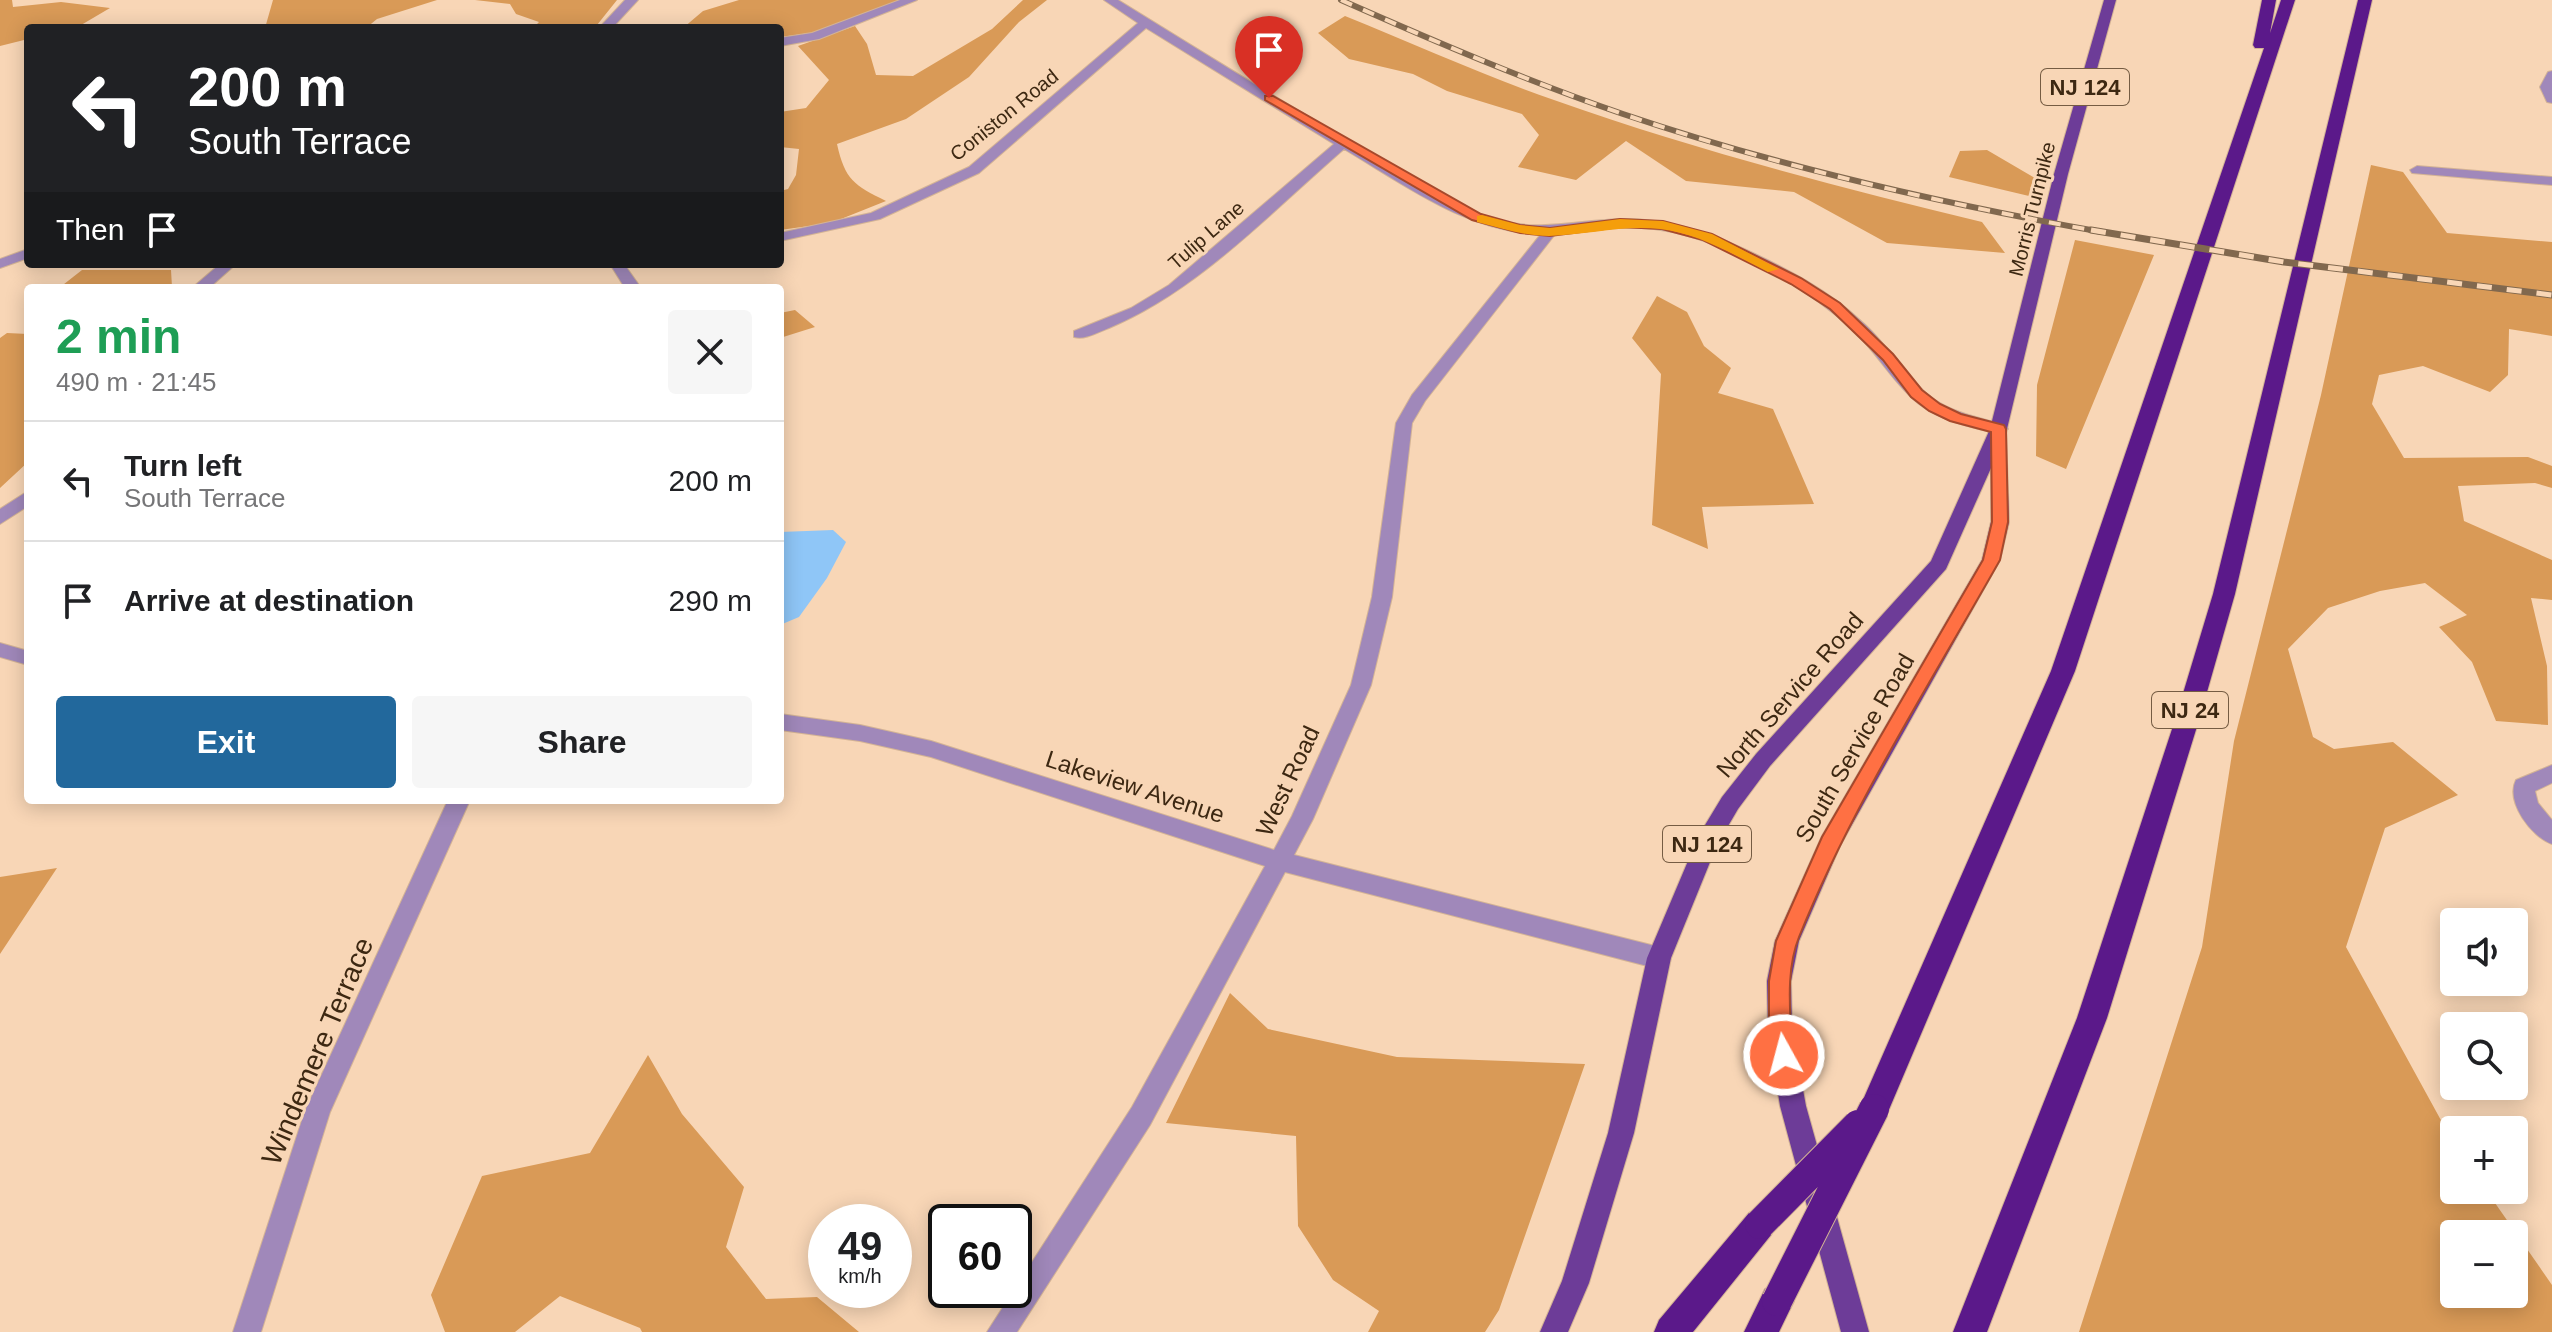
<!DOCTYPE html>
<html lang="en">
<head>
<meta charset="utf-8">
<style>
	:root { --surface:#fff; --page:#f6f6f6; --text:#202124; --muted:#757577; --line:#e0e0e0; --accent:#22689c }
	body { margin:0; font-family:Arial,sans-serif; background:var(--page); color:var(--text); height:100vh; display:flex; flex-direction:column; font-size:30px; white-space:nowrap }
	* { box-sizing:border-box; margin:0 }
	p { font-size:26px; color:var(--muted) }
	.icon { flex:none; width:44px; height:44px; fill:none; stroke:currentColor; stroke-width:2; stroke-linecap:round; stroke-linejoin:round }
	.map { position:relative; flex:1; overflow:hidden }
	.panel { position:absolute; left:24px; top:284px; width:760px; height:520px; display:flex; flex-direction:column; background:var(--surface); border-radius:8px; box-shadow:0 4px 20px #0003 }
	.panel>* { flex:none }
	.top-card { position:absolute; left:24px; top:24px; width:760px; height:244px; border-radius:8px; box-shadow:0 4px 20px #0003; background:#202124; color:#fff; overflow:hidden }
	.controls { position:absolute; left:2440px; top:908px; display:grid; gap:16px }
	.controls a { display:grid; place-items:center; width:88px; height:88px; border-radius:8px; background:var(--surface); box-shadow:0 4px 20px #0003; font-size:40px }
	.speed { position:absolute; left:808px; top:1204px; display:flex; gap:16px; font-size:40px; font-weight:700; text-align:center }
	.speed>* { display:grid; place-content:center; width:104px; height:104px; border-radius:50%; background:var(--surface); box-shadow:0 4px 20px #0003; line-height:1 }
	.speed small { font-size:20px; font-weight:400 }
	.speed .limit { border:4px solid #111; border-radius:12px; background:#fff; color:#111 }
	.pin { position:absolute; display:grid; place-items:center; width:68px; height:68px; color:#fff; margin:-82px -34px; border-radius:50% 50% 50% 0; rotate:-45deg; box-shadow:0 0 8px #0007 }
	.pin .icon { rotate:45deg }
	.me { position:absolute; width:88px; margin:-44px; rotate:353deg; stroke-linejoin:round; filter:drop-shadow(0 0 6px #0008) }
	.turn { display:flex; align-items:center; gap:28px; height:168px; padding:0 32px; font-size:36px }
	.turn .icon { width:104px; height:104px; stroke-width:2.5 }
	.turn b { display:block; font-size:56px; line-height:68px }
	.then { display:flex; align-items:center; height:76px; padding:0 32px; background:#0003; gap:16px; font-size:30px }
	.round { display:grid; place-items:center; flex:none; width:84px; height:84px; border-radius:8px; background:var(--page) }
	.summary { display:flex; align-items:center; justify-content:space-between; height:136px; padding:0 32px }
	h1 { font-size:48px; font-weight:800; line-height:60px; color:#1e9e55 }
	.primary-button { display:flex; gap:16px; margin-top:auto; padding:16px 32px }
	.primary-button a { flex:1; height:92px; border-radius:8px; background:var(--accent); color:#fff; font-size:32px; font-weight:800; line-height:92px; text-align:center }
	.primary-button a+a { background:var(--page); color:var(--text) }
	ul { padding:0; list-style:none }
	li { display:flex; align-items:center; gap:24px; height:120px; padding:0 32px; border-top:2px solid var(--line) }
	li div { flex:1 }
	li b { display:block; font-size:30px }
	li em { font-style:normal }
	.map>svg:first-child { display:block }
	.forest { fill:#d99a57; fill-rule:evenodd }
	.water { fill:#8fc6f7 }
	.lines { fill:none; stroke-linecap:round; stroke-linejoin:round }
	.minor-casing { stroke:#d3b395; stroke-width:2 }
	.major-casing { stroke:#d3b395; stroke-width:2 }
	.highway-casing { stroke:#d3b395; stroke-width:2 }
	.minor { fill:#a088ba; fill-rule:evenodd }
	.major { fill:#6d3c98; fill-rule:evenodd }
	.highway { fill:#5b198a; fill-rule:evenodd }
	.rail-far1-casing { stroke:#81684e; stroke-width:6 }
	.rail-casing { stroke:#81684e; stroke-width:7 }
	.rail-far1 { stroke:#f8d6b6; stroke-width:4; stroke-dasharray:12; stroke-linecap:butt }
	.rail { stroke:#f8d6b6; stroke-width:5; stroke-dasharray:15; stroke-linecap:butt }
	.highway-bridge-casing { stroke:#d3b395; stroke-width:32; stroke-linecap:butt }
	.highway-bridge { stroke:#5b198a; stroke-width:30 }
	.route { fill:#ff7043; stroke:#a6492c; stroke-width:2 }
	.slow { fill:#f59e0b }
	.labels { text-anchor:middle; stroke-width:6; stroke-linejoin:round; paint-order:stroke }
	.far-street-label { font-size:20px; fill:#3d2812; stroke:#f8d6b6 }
	.shield { fill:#f8d6b6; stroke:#755c43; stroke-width:2 }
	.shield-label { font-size:22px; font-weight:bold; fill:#3d2812 }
	.street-label { font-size:24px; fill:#3d2812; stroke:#f8d6b6 }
	.near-street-label { font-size:28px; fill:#3d2812; stroke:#f8d6b6 }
</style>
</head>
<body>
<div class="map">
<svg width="2552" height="1332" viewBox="0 0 2552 1332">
	<rect width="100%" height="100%" fill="#f8d6b6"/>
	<!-- forest -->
	<path class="forest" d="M0 0H12L13 7 61 2 110 8 76 28H28V39L0 46Z
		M273 0H437L377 19 366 28H265Z
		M475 0H617L597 25 533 28 539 22 516 14 510 4Z
		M739 0H904L818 32 780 37V28H683L703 11Z
		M1023 0H1047L1019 22 969 77 906 119 837 144C845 180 854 185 886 201L831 223 780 230V191L788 189 796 175 799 149 780 147V112L806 108 829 80 798 46 855 26 867 44 876 75 913 76 992 29Z
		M1345 16C1415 44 1484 76 1554 100 1695 150 1838 187 1982 222L2005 253 1887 243 1794 192 1686 181 1626 141 1576 180 1518 167 1539 135 1522 114 1447 91 1413 74 1349 59 1318 33Z
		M1987 150 2045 184 2029 196 1949 177 1960 151Z
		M2371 165 2403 172 2447 233 2552 242V336L2509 329 2508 375 2490 392 2423 366 2379 375 2372 404 2404 458 2528 457 2552 466V488L2535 483 2458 486 2464 521 2552 560V600L2531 598 2547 666 2548 725 2496 721 2472 662 2439 627 2467 615 2425 583 2380 591 2328 608 2288 649 2313 737 2334 749 2393 742 2458 795 2385 828 2346 947 2454 1144V1190H2486L2552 1285V1332H2079L2202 947 2234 741 2321 395ZM2454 1234H2514V1294H2454Z
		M2075 240 2154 255 2066 469 2036 456 2037 385Z
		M82 270H171L172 287 59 288Z
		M1657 296 1687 312 1704 346 1731 368 1718 393 1773 409 1814 504 1702 507 1708 549 1652 525 1661 374 1632 338Z
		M795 310 815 327 780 338V313Z
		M7 333 28 334V462L0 488V338Z
		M57 868 0 954V877Z
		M1230 993 1268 1029 1397 1057 1585 1064 1499 1310 1485 1332H1368L1379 1311 1333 1280 1298 1226 1296 1136 1166 1123Z
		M648 1055 682 1114 744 1187 726 1247 766 1299 817 1297 859 1332H642L640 1328 560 1296 515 1332H445L431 1295 482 1176 590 1153Z"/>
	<!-- water -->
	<path class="water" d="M833 530 846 542 827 578 799 617 780 625V532Z"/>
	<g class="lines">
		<defs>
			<path id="minor" d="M625 0H638L612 28H599Z
				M900 0H917L819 39 780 46V38L812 33Z
				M1104 0H1118C1204 53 1290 107 1377 157 1416 180 1457 209 1501 221 1541 231 1581 220 1622 219 1665 218 1706 231 1744 249 1786 268 1828 290 1862 322 1888 344 1904 377 1932 398 1953 413 1980 418 2005 425L2008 429 1999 434C1968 426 1934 420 1910 396 1889 376 1875 351 1854 331 1806 286 1720 237 1654 229 1621 225 1589 231 1556 233L1425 401 1412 423 1392 597 1371 685 1313 819 1294 855 1659 947 1667 951 1671 958 1667 965 1659 969 1285 872 1150 1125 1017 1332H987L1132 1107 1265 866 931 757 860 741 780 730V714L860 725 931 741 1274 850 1292 816 1351 685 1372 597 1396 423 1412 395 1541 234C1468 233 1405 185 1344 149 1271 212 1198 291 1109 328 1098 332 1086 340 1074 337V331L1131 308 1169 285 1334 144 1146 28 979 173 880 219 780 241V233L871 213 969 167 1138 23Z
				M2552 71V103L2547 102 2540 87 2548 72Z
				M2417 166 2552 177V185L2412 173 2410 170Z
				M28 249V258L0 268V259Z
				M220 264H236L209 288H192Z
				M610 264H624L641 288H625Z
				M28 491V506L0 524V509Z
				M0 643 28 651V665L0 657Z
				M2552 765V783L2535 791 2538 803 2552 820V844C2532 837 2505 802 2516 780Z
				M448 800H470L330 1112 261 1332H233L305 1111Z"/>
			<path id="major" d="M2104 0H2116L2068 174 2006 433 2009 522 2000 560 1840 846 1799 941 1791 981 1792 1030 1806 1106 1869 1332H1841L1780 1106 1768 1030 1767 981 1775 941 1822 836 1982 560 1991 522V468L1946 569 1770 766 1738 809 1717 845 1671 958 1634 1133 1589 1283 1568 1332H1540L1562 1281 1608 1133 1647 958 1699 835 1722 797 1756 754 1931 561 1990 429 2054 174Z"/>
			<path id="highway" d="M2262 0H2276L2270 33 2281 0H2295L2075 671 1885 1119 1874 1124 1863 1119 1859 1109 2051 671 2264 48H2255L2253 45Z
				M2358 0H2372L2235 594 2199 720 2107 1018 1987 1332H1953L2077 1018 2175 720 2213 594Z
				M1760 1208 1771 1213 1776 1224 1771 1235 1693 1332H1654L1659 1320 1749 1213Z
				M1777 1284 1789 1289 1794 1301 1779 1332H1744L1765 1289Z"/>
		</defs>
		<!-- minor casing -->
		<use href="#minor" class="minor-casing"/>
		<!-- major casing -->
		<use href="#major" class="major-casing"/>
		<!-- highway casing -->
		<use href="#highway" class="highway-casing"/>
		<!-- minor -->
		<use href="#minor" class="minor"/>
		<!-- major -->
		<use href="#major" class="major"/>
		<!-- highway -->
		<use href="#highway" class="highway"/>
		<defs>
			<path id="rail-far1" d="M1341 0C1434 41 1527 81 1623 114 1779 167 1940 203 2102 232"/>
			<path id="rail" d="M2091 230 2284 262 2552 295"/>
		</defs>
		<!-- rail-far1 casing -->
		<use href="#rail-far1" class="rail-far1-casing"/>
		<!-- rail casing -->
		<use href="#rail" class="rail-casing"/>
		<!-- rail-far1 -->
		<use href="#rail-far1" class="rail-far1"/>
		<!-- rail -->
		<use href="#rail" class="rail"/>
		<defs>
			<path id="highway-bridge" d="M1760 1224 1858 1125
				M1777 1301 1874 1109"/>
		</defs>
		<!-- highway-bridge casing -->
		<use href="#highway-bridge" class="highway-bridge-casing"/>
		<!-- highway-bridge -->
		<use href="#highway-bridge" class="highway-bridge"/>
	</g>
	<!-- route -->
	<path class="route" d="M1265 96H1273L1481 214 1520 225 1550 228 1620 219 1663 221 1712 234 1801 278 1840 303 1893 354 1922 390 1940 404 1961 414 2004 425 2006 429 2008 522 2000 560C1930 684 1852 805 1799 937 1788 964 1789 998 1791 1027 1792 1040 1798 1051 1792 1063L1784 1066 1776 1063 1769 1030V981L1776 941 1822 837 1983 560 1992 522 1991 432 1950 421 1929 411 1911 397 1883 360 1830 309 1791 284 1703 240 1662 229 1620 227 1550 236 1520 233 1472 220 1265 100Z"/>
	<!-- slow -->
	<path class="slow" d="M1482 215 1520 225 1550 228 1620 219 1663 221 1712 234 1779 269 1768 272C1734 255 1698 233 1660 229 1622 225 1587 235 1549 236 1524 236 1501 228 1477 222V216Z"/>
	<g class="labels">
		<!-- far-street labels -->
		<g class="far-street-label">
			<text transform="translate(1004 115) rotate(-39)" y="7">Coniston Road</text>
			<text transform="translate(2032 209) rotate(-76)" y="7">Morris Turnpike</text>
			<text transform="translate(1206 235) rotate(-41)" y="7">Tulip Lane</text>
		</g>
		<!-- shield labels -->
		<g class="shield">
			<rect x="2041" y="69" width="88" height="36" rx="6"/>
			<rect x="2152" y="692" width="76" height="36" rx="6"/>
			<rect x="1663" y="826" width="88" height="36" rx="6"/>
		</g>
		<g class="shield-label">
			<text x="2085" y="95">NJ 124</text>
			<text x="2190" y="718">NJ 24</text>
			<text x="1707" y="852">NJ 124</text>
		</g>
		<!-- street labels -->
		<g class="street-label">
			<text transform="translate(1790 695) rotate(-49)" y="8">North Service Road</text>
			<text transform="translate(1855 748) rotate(-60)" y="8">South Service Road</text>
			<text transform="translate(1288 781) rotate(-65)" y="8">West Road</text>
			<text transform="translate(1135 787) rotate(18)" y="8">Lakeview Avenue</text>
		</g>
		<!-- near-street labels -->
		<g class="near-street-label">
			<text transform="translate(317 1051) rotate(-67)" y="10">Windemere Terrace</text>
		</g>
	</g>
</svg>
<div class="controls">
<a><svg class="icon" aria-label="sound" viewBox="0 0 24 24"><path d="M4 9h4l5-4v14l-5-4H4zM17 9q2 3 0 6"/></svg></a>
<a><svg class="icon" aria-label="search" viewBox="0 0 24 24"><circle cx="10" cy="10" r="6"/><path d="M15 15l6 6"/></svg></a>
<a>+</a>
<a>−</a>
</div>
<div class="speed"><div>49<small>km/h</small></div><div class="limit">60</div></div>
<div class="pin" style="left:1269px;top:98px;background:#d93025"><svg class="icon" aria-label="arrive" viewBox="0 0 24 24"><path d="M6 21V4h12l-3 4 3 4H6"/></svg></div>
<svg class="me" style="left:1784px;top:1055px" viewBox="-20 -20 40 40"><circle r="17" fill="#ff7043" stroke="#fff" stroke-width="3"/><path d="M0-11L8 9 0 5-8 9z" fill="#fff"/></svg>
<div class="top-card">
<div class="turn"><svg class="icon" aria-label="left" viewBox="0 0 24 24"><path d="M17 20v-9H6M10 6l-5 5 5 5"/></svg><div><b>200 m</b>South Terrace</div></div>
<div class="then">Then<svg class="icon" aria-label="arrive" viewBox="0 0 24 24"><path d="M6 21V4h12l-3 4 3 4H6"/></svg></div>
</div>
<section class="panel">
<div class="summary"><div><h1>2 min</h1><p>490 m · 21:45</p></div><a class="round"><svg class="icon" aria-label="close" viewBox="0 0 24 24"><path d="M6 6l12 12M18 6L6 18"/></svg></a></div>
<ul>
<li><svg class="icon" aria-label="left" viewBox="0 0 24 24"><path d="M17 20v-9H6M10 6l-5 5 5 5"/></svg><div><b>Turn left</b><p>South Terrace</p></div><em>200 m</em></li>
<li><svg class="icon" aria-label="arrive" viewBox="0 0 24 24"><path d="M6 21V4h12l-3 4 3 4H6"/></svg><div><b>Arrive at destination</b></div><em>290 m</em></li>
</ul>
<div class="primary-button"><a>Exit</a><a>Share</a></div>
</section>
</div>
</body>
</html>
